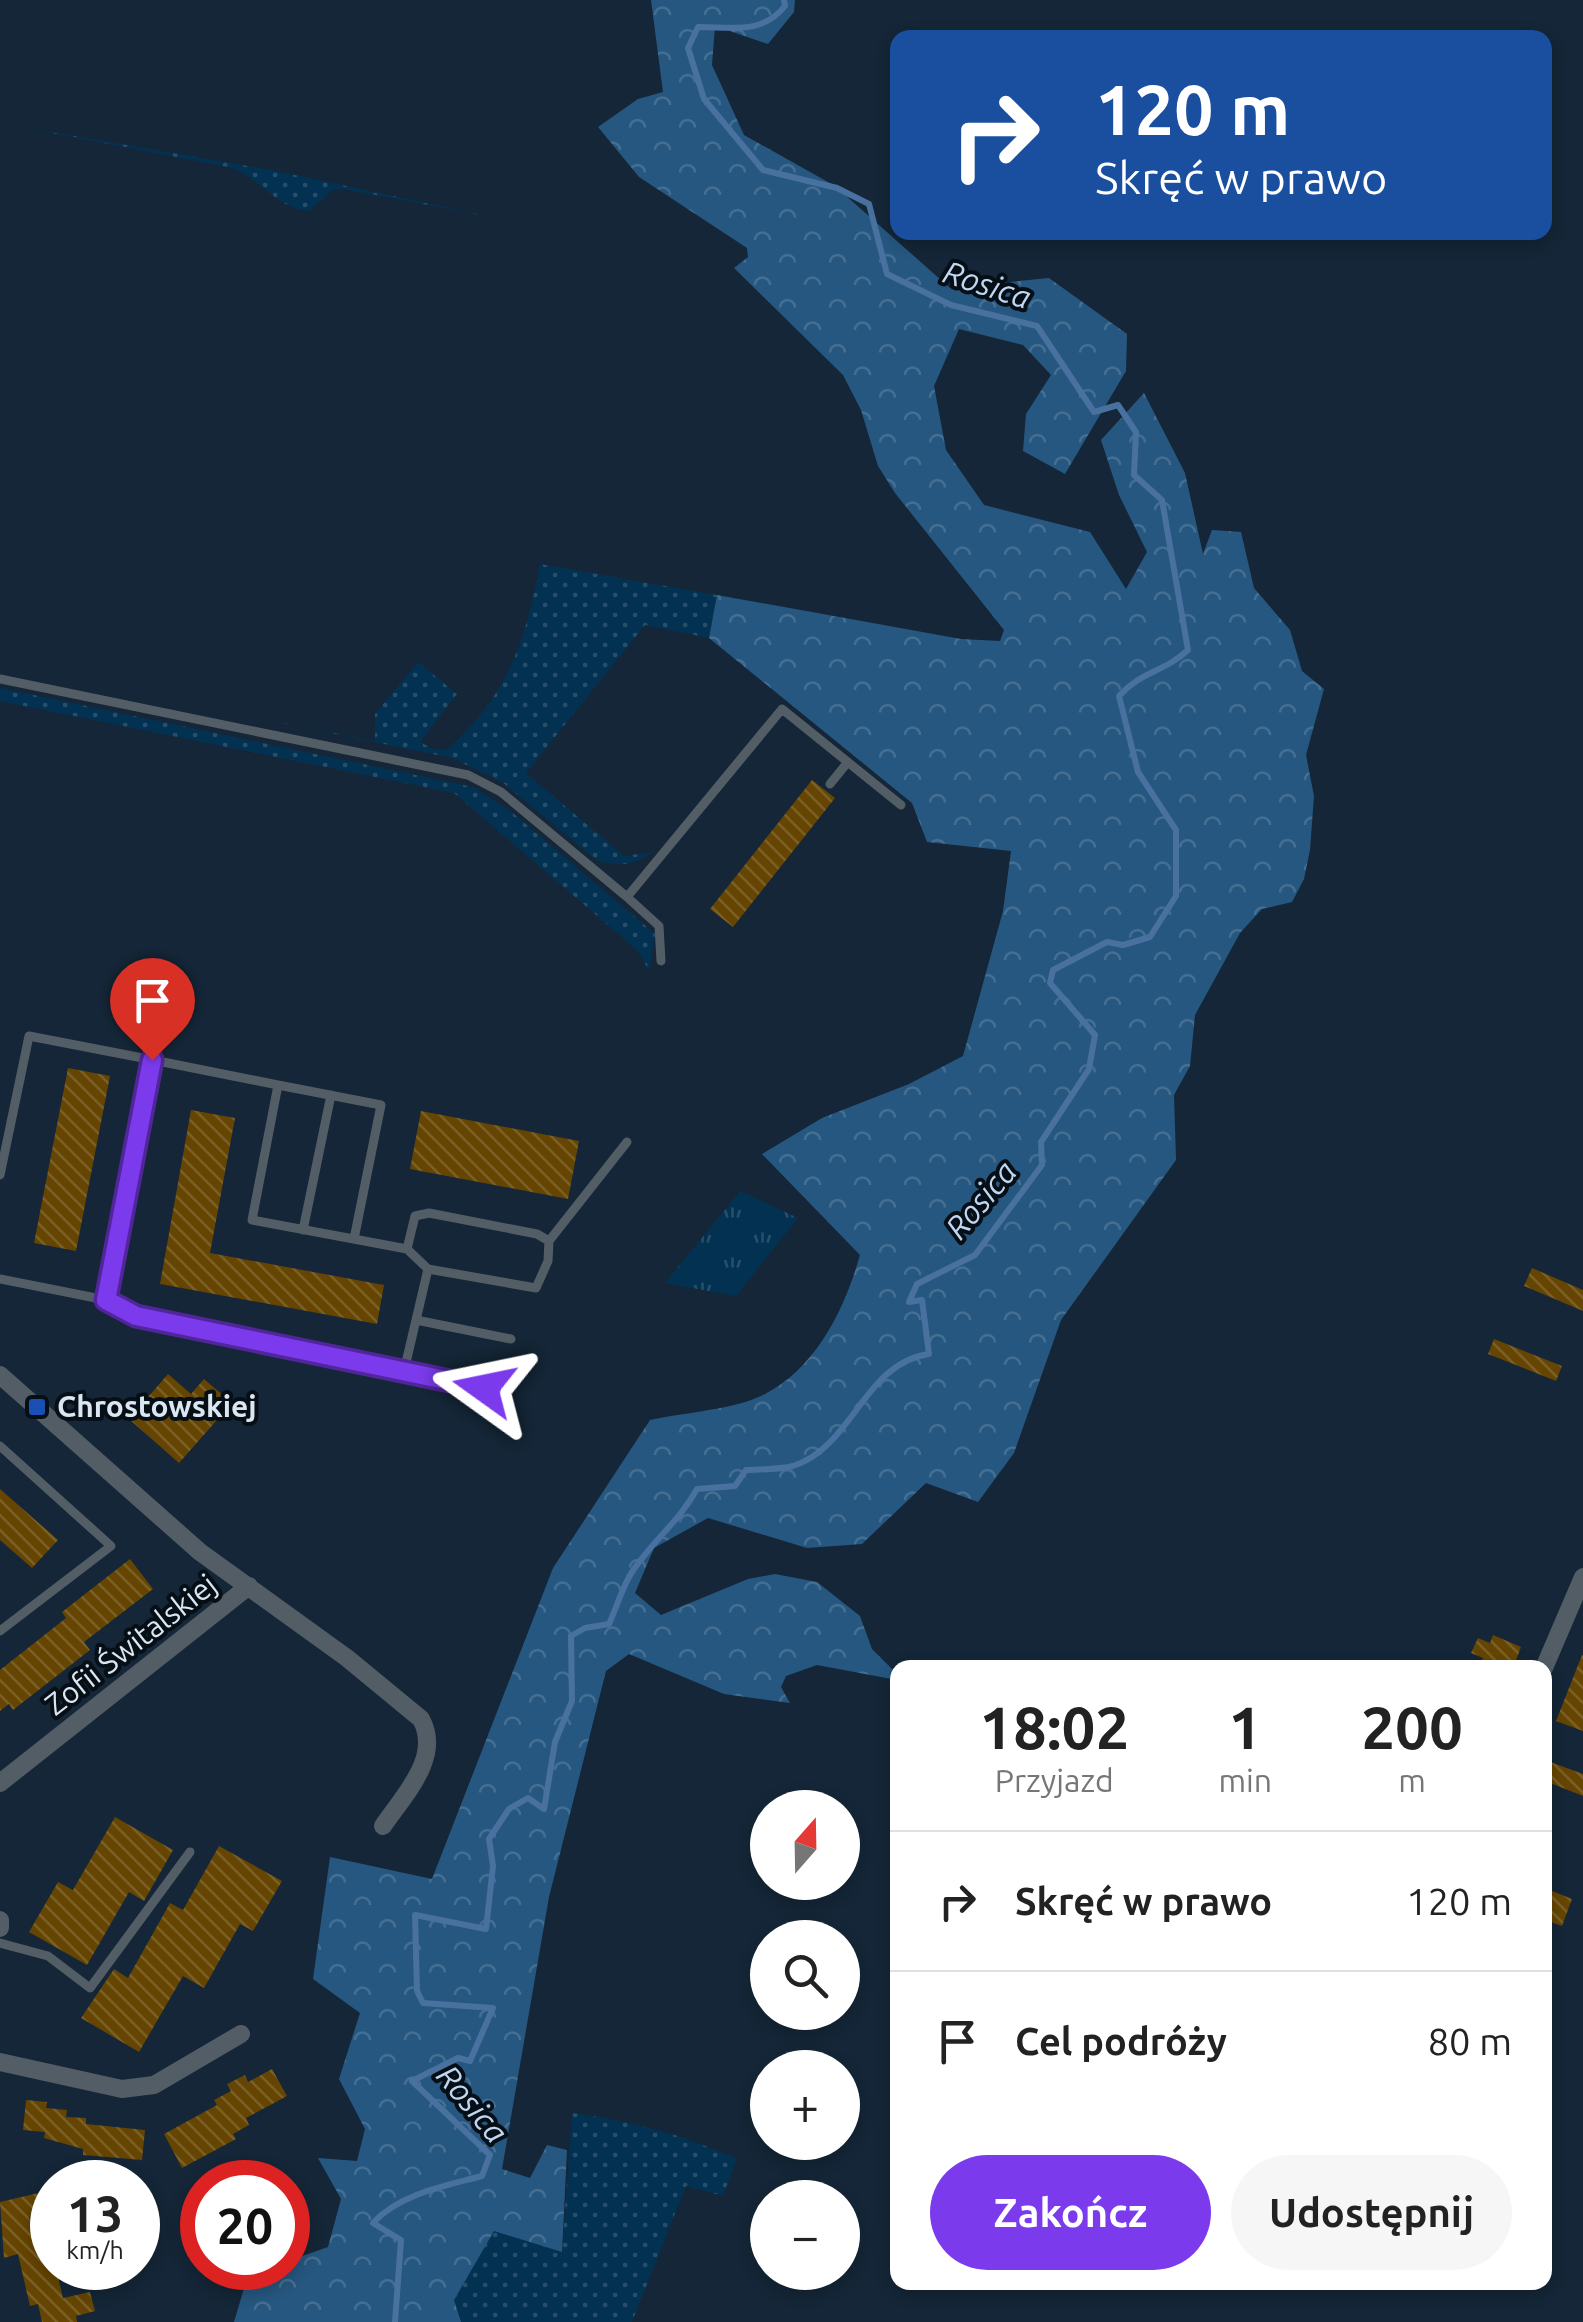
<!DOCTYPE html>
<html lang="pl">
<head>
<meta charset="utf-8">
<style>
	:root { --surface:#fff; --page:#f6f6f6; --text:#222; --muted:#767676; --line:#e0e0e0; --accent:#7c3aed }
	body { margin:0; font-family:Ubuntu,sans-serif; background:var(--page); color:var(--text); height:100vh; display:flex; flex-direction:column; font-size:38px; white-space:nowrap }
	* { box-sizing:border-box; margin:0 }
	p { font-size:32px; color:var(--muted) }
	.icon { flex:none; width:55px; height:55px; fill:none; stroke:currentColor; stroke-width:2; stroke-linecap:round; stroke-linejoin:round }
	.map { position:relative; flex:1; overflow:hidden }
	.panel { position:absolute; left:890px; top:1660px; width:662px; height:630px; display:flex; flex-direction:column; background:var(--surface); border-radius:20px; box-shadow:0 5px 15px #0003 }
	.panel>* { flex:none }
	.top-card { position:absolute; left:890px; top:30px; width:662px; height:210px; border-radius:20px; box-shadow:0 5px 15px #0003; background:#1a4fa0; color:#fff; overflow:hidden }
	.needle { width:65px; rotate:20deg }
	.buttons { position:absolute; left:750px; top:1790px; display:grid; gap:20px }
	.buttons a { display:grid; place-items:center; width:110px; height:110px; border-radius:50%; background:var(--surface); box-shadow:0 5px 15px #0003; font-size:50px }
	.speed { position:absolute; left:30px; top:2160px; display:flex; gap:20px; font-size:50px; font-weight:700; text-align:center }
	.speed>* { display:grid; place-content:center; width:130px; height:130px; border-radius:50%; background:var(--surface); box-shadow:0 5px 15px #0003; line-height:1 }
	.speed small { font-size:25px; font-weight:400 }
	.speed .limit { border:15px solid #d22; background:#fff; color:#111 }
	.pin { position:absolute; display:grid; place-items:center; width:85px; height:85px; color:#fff; margin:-102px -42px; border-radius:50% 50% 50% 0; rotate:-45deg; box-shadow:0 0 10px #0007 }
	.pin .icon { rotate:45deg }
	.me { position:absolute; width:110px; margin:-55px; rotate:282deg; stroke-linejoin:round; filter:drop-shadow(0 0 8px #0008) }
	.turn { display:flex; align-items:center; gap:35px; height:210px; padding:0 40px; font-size:45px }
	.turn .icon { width:130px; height:130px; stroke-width:2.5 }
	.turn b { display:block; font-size:70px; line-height:85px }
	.eta { display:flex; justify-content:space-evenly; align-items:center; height:170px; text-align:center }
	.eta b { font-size:60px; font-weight:700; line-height:70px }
	.cta { display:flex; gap:20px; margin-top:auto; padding:20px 40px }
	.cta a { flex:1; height:115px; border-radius:60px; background:var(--accent); color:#fff; font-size:40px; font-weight:700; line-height:115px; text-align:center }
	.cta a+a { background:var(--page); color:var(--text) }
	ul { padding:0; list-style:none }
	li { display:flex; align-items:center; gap:30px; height:140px; padding:0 40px; border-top:2px solid var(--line) }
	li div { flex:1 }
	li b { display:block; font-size:38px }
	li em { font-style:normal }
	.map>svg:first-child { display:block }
	.grass { fill:url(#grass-dots) }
	.forest { fill:url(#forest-crowns) }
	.park { fill:url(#park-tufts) }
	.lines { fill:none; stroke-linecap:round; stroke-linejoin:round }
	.stream { stroke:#49719f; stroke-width:6 }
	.building { fill:url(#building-back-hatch) }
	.lane { stroke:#535d65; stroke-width:9 }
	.street { stroke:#535d65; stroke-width:18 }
	.route-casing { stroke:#51269a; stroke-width:25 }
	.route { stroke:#7c3aed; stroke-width:18 }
	.transit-dot { fill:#1a4fb4; stroke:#070f16; stroke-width:4 }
	.labels { text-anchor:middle; stroke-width:8; stroke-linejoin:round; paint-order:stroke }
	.poi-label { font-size:30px; font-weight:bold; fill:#dae6f1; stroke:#070f16; text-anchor:start }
	.street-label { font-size:30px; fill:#dae6f1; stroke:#070f16 }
	.water-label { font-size:32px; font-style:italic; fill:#c0d7f3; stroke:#070f16 }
</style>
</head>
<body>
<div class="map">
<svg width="1583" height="2322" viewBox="0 0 1583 2322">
	<defs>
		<pattern id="grass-dots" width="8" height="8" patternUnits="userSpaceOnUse" patternTransform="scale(2.5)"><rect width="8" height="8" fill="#033152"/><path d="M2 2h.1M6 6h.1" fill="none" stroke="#274f6b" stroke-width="1.8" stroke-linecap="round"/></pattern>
		<pattern id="forest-crowns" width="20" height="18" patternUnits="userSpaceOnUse" patternTransform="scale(2.5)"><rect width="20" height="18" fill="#265780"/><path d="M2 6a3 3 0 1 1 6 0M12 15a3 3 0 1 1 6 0" fill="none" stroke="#456f92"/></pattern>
		<pattern id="park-tufts" width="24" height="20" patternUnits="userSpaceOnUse" patternTransform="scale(2.5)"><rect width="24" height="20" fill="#033152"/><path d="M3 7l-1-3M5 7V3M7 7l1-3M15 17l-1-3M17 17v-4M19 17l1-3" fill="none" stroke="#274f6b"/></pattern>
		<pattern id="building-back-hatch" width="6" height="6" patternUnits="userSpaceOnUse" patternTransform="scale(2.5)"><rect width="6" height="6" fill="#654501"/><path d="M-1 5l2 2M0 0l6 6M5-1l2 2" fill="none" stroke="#7a6026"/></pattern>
	</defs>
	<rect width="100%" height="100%" fill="#142637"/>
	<!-- grass -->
	<path class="grass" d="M0 123 276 171 496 218 344 189H334L309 211C276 208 262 180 233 168Z
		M540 564 717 595 709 638 645 625 526 773 624 856 652 852C634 866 620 866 598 861L502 782 452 758 233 713 375 741V714L418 662 457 694 420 742 433 749H448C509 693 525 643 540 564Z
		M0 688 473 787 513 813 655 934 649 970 659 989 638 951 454 793 0 701Z
		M572 2113C631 2121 682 2134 737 2159L723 2196 686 2186 632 2322H461L454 2300 494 2230 562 2252Z"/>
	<!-- forest -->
	<path class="forest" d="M651 0H795L794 12 768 44 715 26 712 65 744 135 835 186 950 288 1049 278 1127 334 1126 371 1065 474 1023 451 1026 414 1051 375 1023 345 959 329 934 386 946 450 984 505 1090 532 1126 589 1147 552 1119 495 1101 440 1144 393 1185 473 1203 554 1212 530 1241 532 1254 588 1290 630 1302 671 1324 689 1306 755 1314 796 1310 850 1304 879 1292 902 1262 909 1240 933 1195 1015 1190 1066 1174 1095 1176 1160 1061 1320 1014 1453 978 1502 926 1483 862 1544 807 1548 708 1518 654 1548 635 1593 661 1615 748 1579 775 1574 817 1582 860 1616 872 1649 897 1674V1680L817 1665 786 1676 781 1687 790 1703 724 1694 629 1654 606 1671 549 1897 502 2169 530 2178 547 2145 567 2150 562 2252 494 2231 454 2300 461 2322H234L248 2275 288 2268V2261L328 2247 341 2199 318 2158 357 2161 365 2129 339 2079 360 2013 313 1979 330 1857 432 1879 553 1568 650 1420C682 1413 738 1409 765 1394 817 1367 845 1308 860 1255L762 1154 822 1118 909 1084 963 1056 1003 911 1011 851 927 842 912 803 709 638 717 595 961 639 1000 641 1004 630 895 493 878 466 861 410 843 375 734 268 748 257 747 248 639 177 598 127 638 99 663 92Z"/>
	<!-- park -->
	<path class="park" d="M740 1191 798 1218 736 1296 665 1283Z"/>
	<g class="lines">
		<!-- stream -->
		<path class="stream" d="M395 2322 401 2240 373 2223C399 2194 445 2186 482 2176L490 2155 412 2081 458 2058 470 2061 493 2008 423 2003 417 1991 415 1915 486 1929 493 1866 489 1839 509 1809 528 1798 544 1809 555 1742 572 1701 571 1636 585 1628 609 1624C617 1607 622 1587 632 1572 652 1541 679 1522 697 1489L735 1486 746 1470C760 1469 779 1470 793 1466 853 1447 864 1363 929 1354L922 1300 909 1302 917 1284 975 1255 1042 1165 1041 1142 1089 1069 1095 1035 1050 983 1053 970 1107 942 1123 945 1150 937 1176 896V830L1138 772 1119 696C1143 670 1163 673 1188 650L1162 500 1134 475 1136 432 1118 405 1094 412 1037 326 951 305 887 274 869 204 837 188 763 170 704 99 688 48 698 27C731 27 762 35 785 6L784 0"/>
	</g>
	<!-- building -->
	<path class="building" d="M812 780 835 798 733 927 710 909Z
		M68 1068 110 1076 76 1251 34 1243Z
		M191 1110 235 1118 210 1253 384 1285 377 1324 160 1284Z
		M421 1111 579 1141 568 1199 410 1169Z
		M1532 1268 1583 1290V1311L1524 1286Z
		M1494 1339 1562 1366 1556 1381 1488 1354Z
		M168 1374 191 1394 204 1379 232 1403 179 1463 129 1419Z
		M0 1489 58 1540 32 1568 0 1540Z
		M130 1559 153 1589 84 1642 90 1650 13 1710 9 1704 0 1711V1670L66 1618 62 1612Z
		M1493 1635 1521 1647 1513 1668H1479L1483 1658 1471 1653 1478 1638 1490 1643Z
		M1582 1655H1583V1731L1556 1721Z
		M1545 1760 1583 1774V1796L1545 1781Z
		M115 1817 173 1850 144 1901 129 1892 87 1965 29 1932 58 1882 73 1890Z
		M219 1846 282 1881 253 1931 240 1924 204 1988 183 1976 139 2052 81 2018 114 1969 128 1978 170 1903 183 1910Z
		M1545 1888 1572 1899 1562 1926 1545 1920Z
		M272 2069 287 2096 246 2118 249 2125 233 2134 236 2139 182 2168 164 2134 217 2105 214 2100 231 2091 227 2084 245 2075 248 2082Z
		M26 2100 47 2102 46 2108 67 2110 66 2117 86 2118V2124L145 2130 142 2160 83 2155V2149L44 2138 45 2132 23 2130Z
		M43 2192 48 2212 29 2217 36 2250 51 2247 63 2298 90 2292 95 2311 76 2316 77 2322H42L38 2304 30 2306 18 2254 4 2258 0 2202Z"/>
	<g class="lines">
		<!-- lane -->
		<path class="lane" d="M0 679 468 775 501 792 627 897 782 709 901 805
			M830 784 848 762
			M627 897 659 926 661 961
			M153 1060 278 1085 252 1220 407 1249 428 1269
			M278 1085 381 1105 354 1239
			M0 1175 29 1036 153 1060 106 1300
			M303 1230 331 1095
			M407 1249 415 1216 429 1213 537 1234 549 1241
			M0 1279 106 1300 137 1316 484 1387
			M416 1320 511 1339
			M404 1371 428 1269 536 1288 548 1261 549 1241 627 1142
			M0 1446 111 1546 0 1631
			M0 1943 48 1956 90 1988 190 1852"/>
		<!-- street -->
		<path class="street" d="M0 1375 200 1552 347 1658 421 1719C442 1757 404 1795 383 1826
			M1544 1668 1583 1577
			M0 1783 249 1586
			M0 1920V1928
			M0 2062 122 2089 154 2085 241 2034"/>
	</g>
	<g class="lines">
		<defs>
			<path id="route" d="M152 1060 106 1300 136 1316 484 1388"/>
		</defs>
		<!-- route casing -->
		<use href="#route" class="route-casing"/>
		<!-- route -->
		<use href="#route" class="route"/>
	</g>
	<!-- markers -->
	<rect class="transit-dot" x="27" y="1397" width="20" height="20" rx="5"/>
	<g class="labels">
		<!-- poi labels -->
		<g class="poi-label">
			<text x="57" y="1417">Chrostowskiej</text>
		</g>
		<!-- street labels -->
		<g class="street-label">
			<text transform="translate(131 1645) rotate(-38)" y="10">Zofii Świtalskiej</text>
		</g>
		<!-- water labels -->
		<g class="water-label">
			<text transform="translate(987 285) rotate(18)" y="11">Rosica</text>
			<text transform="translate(981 1200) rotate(-50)" y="11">Rosica</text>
			<text transform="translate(472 2104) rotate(50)" y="11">Rosica</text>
		</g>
	</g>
</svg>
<div class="buttons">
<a><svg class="needle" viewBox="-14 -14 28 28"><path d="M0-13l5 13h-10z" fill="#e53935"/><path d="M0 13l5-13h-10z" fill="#767676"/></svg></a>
<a><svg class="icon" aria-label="search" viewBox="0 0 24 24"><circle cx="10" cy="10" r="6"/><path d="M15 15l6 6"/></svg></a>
<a>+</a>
<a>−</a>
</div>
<div class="speed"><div>13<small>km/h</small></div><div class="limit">20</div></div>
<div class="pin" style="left:152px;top:1060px;background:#d93025"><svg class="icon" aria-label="arrive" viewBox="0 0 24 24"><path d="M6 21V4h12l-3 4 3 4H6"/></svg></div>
<svg class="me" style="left:484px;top:1388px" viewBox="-20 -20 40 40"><path d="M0-17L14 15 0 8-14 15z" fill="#7c3aed" stroke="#fff" stroke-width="4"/></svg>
<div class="top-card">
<div class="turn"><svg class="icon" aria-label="right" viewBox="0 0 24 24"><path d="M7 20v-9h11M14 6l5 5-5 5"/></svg><div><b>120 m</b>Skręć w prawo</div></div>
</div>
<section class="panel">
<div class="eta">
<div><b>18:02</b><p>Przyjazd</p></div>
<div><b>1</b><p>min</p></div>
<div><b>200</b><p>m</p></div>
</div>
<ul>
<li><svg class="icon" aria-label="right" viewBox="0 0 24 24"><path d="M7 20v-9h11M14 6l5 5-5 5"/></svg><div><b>Skręć w prawo</b></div><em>120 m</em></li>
<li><svg class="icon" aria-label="arrive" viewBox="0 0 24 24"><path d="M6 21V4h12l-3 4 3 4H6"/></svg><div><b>Cel podróży</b></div><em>80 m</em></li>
</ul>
<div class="cta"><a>Zakończ</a><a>Udostępnij</a></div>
</section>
</div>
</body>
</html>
